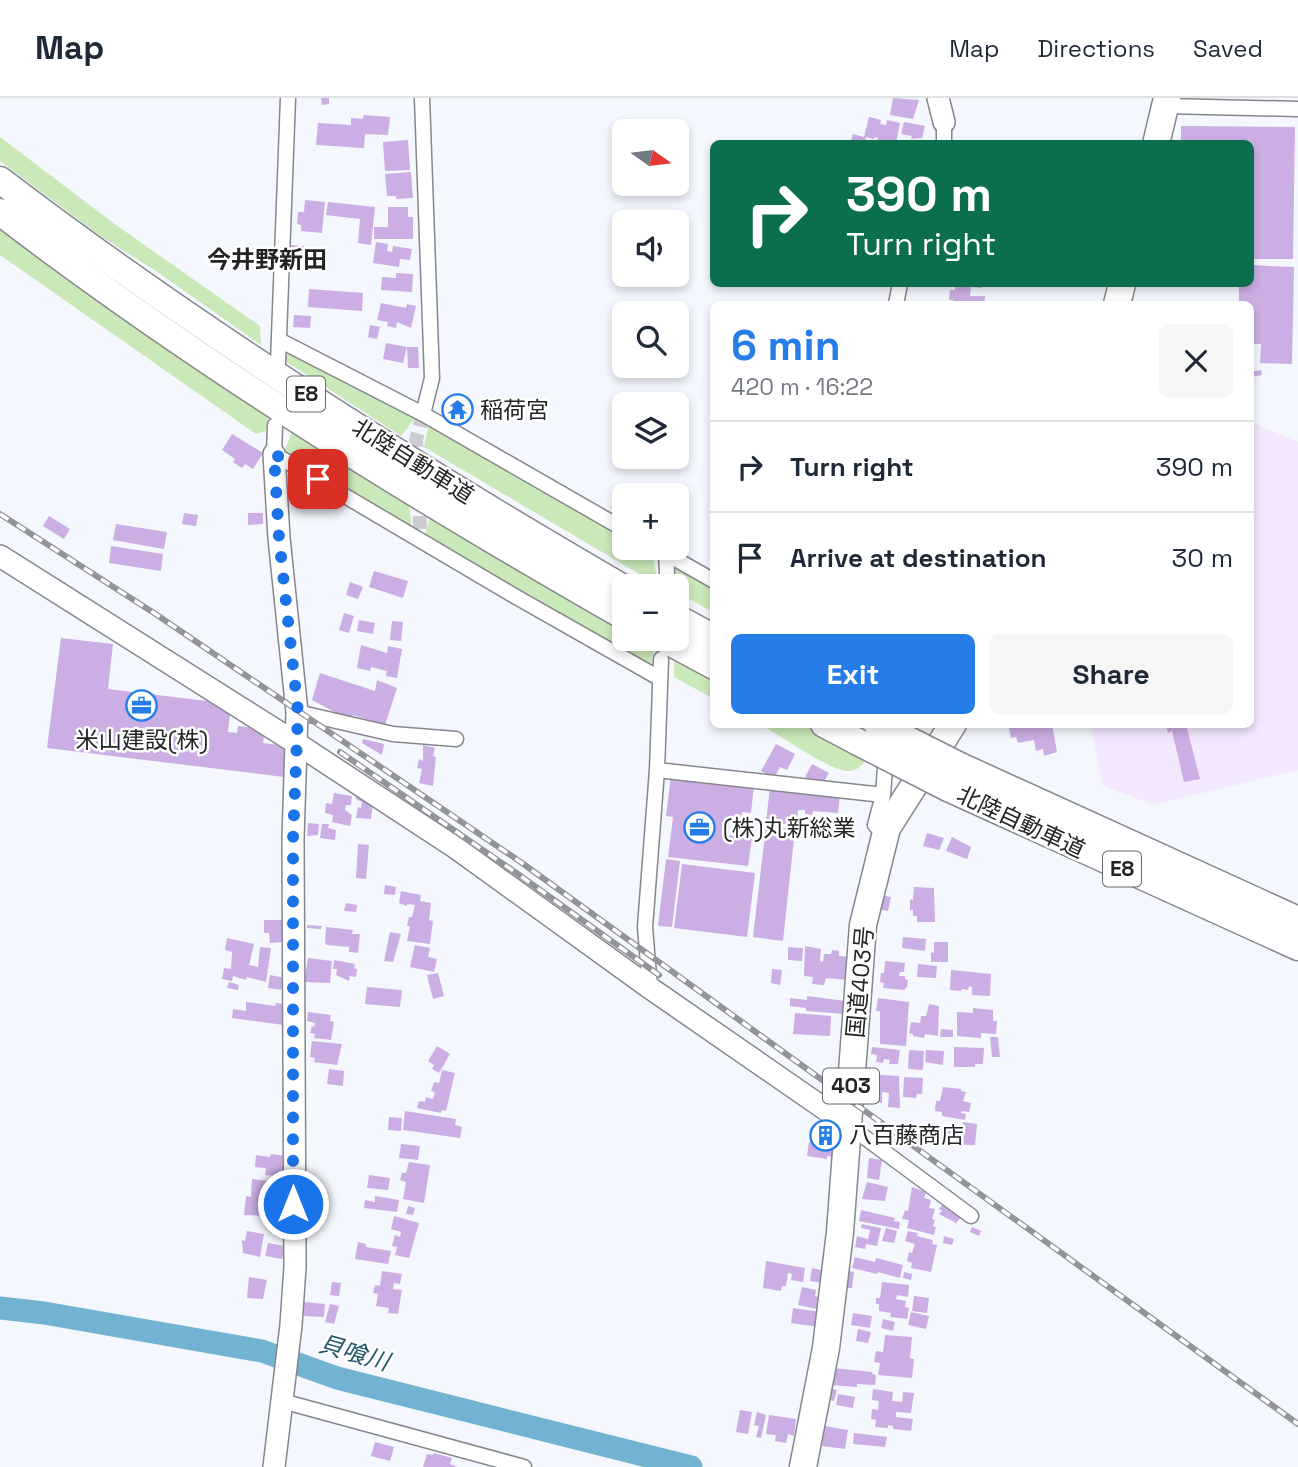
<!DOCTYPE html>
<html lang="en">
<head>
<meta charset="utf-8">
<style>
	:root { --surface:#fff; --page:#f6f6f7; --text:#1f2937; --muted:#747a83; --line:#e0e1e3; --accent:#267de8 }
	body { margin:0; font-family:"Space Grotesk","Noto Sans JP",sans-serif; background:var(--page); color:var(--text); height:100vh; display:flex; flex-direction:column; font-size:26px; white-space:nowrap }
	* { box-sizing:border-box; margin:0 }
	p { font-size:23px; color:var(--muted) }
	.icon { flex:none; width:38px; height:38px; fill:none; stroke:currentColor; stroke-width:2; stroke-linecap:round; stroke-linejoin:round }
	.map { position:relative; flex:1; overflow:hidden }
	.panel { position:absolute; left:710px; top:203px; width:544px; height:427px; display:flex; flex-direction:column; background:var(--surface); border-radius:10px; box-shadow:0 4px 10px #0003 }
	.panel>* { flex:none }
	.hud { position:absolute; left:710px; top:42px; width:544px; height:147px; border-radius:10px; box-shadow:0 4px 10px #0003; background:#0b6e4f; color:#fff; overflow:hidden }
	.needle { width:46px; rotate:104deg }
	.controls { position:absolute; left:612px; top:21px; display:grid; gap:14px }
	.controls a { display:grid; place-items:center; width:77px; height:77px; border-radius:10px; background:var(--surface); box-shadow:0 4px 10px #0003; font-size:35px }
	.pin { position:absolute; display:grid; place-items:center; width:60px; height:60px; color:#fff; margin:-30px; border-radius:14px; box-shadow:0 4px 10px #0006 }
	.me { position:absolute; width:77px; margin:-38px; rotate:0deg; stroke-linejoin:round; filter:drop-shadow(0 0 5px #0008) }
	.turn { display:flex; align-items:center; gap:24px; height:147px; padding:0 21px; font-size:32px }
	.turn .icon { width:91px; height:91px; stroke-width:2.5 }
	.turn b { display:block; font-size:49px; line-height:60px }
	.round { display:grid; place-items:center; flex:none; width:74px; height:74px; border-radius:10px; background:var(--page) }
	.headline { display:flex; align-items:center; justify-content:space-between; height:119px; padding:0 21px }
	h1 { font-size:42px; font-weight:700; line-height:52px; color:var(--accent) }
	.button { display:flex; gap:14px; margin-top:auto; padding:14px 21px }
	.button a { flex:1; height:80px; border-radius:10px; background:var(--accent); color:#fff; font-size:28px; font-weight:700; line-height:80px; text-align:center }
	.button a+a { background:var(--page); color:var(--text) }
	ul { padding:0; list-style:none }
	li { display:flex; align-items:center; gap:21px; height:91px; padding:0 21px; border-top:2px solid var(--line) }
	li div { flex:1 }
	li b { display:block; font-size:26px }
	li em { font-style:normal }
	header { display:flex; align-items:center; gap:42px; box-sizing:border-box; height:98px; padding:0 35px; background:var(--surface); border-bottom:2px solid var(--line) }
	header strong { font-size:33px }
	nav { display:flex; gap:38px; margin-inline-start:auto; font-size:24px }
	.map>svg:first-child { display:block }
	.commercial { fill:#f3e8fd }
	.green { fill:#cbe8b9 }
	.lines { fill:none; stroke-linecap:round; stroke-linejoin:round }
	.river { stroke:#72b3d1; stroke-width:23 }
	.building { fill:#cbaee3 }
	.street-tunnel { stroke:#cbcdd3; stroke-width:14; stroke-dasharray:14 7; stroke-linecap:butt }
	.street-casing { stroke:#86878e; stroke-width:17 }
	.secondary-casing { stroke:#86878e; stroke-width:24 }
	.highway-casing { stroke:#86878e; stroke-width:29 }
	.street { stroke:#fff; stroke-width:14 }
	.secondary { stroke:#fff; stroke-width:21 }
	.highway { stroke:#fff; stroke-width:26 }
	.rail-casing { stroke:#939499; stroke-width:6 }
	.rail { stroke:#fff; stroke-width:3.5; stroke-dasharray:10; stroke-linecap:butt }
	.highway-bridge-casing { stroke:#86878e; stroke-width:29; stroke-linecap:butt }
	.highway-bridge { stroke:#fff; stroke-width:26 }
	.route { stroke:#1a73e8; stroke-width:12; stroke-dasharray:0 21.6 }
	.labels { text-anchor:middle; stroke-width:5; stroke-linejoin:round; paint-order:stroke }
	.shield { fill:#fff; stroke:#656667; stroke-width:2 }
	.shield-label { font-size:21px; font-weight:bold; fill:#232426 }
	.poi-label { font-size:23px; fill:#232426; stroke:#fff; text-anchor:start }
	.street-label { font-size:23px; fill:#232426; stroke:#fff }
	.neighbourhood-label { font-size:24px; font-weight:bold; fill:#232426; stroke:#fff }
	.water-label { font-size:24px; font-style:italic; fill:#24586d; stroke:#fff }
</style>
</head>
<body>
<header>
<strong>Map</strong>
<nav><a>Map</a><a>Directions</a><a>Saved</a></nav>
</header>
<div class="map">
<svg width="1298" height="1369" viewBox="0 0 1298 1369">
	<rect width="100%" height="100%" fill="#f5f7fe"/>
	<!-- commercial -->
	<path class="commercial" d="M1251 324 1298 344V672L1153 707 1102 687 1091 627 1251 626Z"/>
	<!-- green -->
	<path class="green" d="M0 39 116 127 260 228 261 247 156 173 102 139 0 63Z
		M0 127 268 318 266 333 256 336 0 157Z
		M291 251 415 320 401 338 284 262Z
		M429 325 625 441V450H640L653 457 658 487 424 349Z
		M293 331 409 408 412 430 284 354Z
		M430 419 625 528V541H648L658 547 653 556 651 568 520 496 425 437Z
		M680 469 714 490V515L677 494V488H673V473Z
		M674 554 714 575V601L674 579Z
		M761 627H804L866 662C861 668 857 673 848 673 832 674 778 636 761 627Z"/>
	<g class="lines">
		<!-- river -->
		<path class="river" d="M0 1210 44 1215 262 1253 337 1280 691 1369"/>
	</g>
	<!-- building -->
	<path class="building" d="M321 0H329V6L322 7Z
		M893 0 919 2 913 21 890 17Z
		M364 17 390 19 388 37 365 36 364 50 316 47 318 25 351 27V20L363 21Z
		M869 19 881 22 880 26 886 27 887 22 900 25 896 46 882 44 877 46 878 40 875 39 874 41 866 39 865 46H850L853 36 864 39Z
		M904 24 925 28 922 40 911 41 912 38 901 36Z
		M1181 28 1295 29 1293 161H1252L1253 47 1251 46H1181Z
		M408 42 410 72 385 73 383 44Z
		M411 74 413 100 396 101V98H387L385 76Z
		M305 102 325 104 322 135 301 133V127L297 126 298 114H304Z
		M328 104 375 109 371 147 358 145 360 121 326 117Z
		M388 109H408V119H413V141H374V129H388Z
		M376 144 388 146 387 153 392 154 393 148 412 151 410 162 400 161 399 169 373 165Z
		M291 147 304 148 303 161 290 159Z
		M1251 167 1294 169 1292 266 1260 265 1261 246H1251V206H1239V186H1251Z
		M396 175 413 176 412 194 381 192 382 179 396 180Z
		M955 186H983L982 190 971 189 970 198H985L984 206H952L953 202H949L950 192H955Z
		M309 191 363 195 362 213 308 209Z
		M381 205 406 210 407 206 416 208 411 230 397 224 396 230 387 228 388 224 377 222Z
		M294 217 311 218 310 230 293 229Z
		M370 227 380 229 377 241 368 239Z
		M386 245 407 249 403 265 383 261Z
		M407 249H418L419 270H408Z
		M1261 272 1262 277 1251 279V274Z
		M232 336 263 355 253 371 245 366 242 370 233 364 235 361 222 352Z
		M184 415 198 417 196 428 182 426Z
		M248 415H263V426L248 427Z
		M49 418 70 431 64 441 43 428Z
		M116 426 167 434 164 451 113 442Z
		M111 448 163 456 161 473 109 465Z
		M374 473 408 483 403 500 369 489Z
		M350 484 363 489 358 501 346 497Z
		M344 515 354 518 349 535 339 532Z
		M359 522 375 525 373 536 357 533Z
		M392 523 403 524 401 543 390 542Z
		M61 540 113 546 108 591 231 606 228 634 237 635 238 628 265 631 263 645 288 648 284 679 47 650Z
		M361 547 387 555 388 548 402 551 397 580 386 578 387 573 371 569 370 573 357 570Z
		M320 575 375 593 377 582 397 590 385 627 353 617 351 623 312 602Z
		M1008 626H1052L1057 654 1044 658 1043 651 1036 653 1034 642 1018 645 1016 639 1011 640Z
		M1165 626H1186L1200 681 1184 684 1172 633 1168 635Z
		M363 641 384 646 382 657 362 645Z
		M776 646 795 656 787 672 780 669 774 680 761 673Z
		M423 647 435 650 433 658 436 659 433 688 419 685 422 671 417 670 419 661 423 663Z
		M812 666 829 675 823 685 818 682 817 685 805 679Z
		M671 677 754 687 751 715 742 714 741 722 730 721 728 737 752 740 748 768 668 759 673 719 666 718Z
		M770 689 840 696 838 715 813 713 812 717 805 716V712H798L797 727 766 724Z
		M357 692 373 703 371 721 356 720 358 709 361 710 362 704 356 701Z
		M334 695 352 698 351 707H346L345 712 352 717 350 728 332 724 333 717 325 715 326 705 332 706Z
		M308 725 319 726 318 737 307 738Z
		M322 726H329L328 730 336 732 335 742 320 740Z
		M766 728 795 731 783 843 753 839Z
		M927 735 944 740 939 752 923 748Z
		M952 739 971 749 967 761 946 753Z
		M358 746 369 747 366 781 356 780Z
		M666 761 680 763 672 829 658 828Z
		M682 766 755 775 747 839 674 830Z
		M385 787 396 789 395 797 384 796Z
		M914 789 934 790 935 824H917V818H913V812H910V801L913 802Z
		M401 793 421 797 420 803 431 805 429 822 433 823 430 846 407 843 410 828H407L409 819H412L415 807 407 806V808L399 805Z
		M881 797 891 799 888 813 877 811Z
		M346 805 357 807 356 814 344 813Z
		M264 822H283L284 844 270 845 269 835H264Z
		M307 827 322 828 321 831 307 830Z
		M326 829 353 832 352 836H360L358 855 349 854V849L327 847 325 845Z
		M390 834 401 836 393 864 384 863Z
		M903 839 926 841 925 853 902 850Z
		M227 840 254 846 249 867 258 869 260 849 271 850 266 884 247 879 246 882 233 878 232 883 222 881 224 870 231 871 232 854 225 852Z
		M934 844H948V864H931V854L934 855Z
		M415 847 430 850 428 859 437 861 434 874 410 869Z
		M805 848 821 851 820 863 823 864 824 856H831L832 852 839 853V858L850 859 847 882 826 880 824 887 812 886 813 879 804 878Z
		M788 849 803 850 802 863 788 862Z
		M308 860 332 863 330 885 304 884Z
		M334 862 355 866 354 870 357 871 356 879 350 878 349 883 336 877 337 871H333Z
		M885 863 905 865 904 874H900L899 878H905V881L908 882 907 889 904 892 883 890 884 885 880 884 881 875H884Z
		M918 866 937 868 936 880 917 879Z
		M772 871 782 872 780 887 771 885Z
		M951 872 991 876 990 898 972 897V889L969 888 968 892 962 891 961 893 950 892Z
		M438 875 444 898 433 901 427 877Z
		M270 877 285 880 283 892 268 890Z
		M229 884 239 887 238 892 227 890Z
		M367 889 402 892 400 909 365 906Z
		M807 898 846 903 845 916 806 913V910L790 908V900L807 902Z
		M878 900 909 904 906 948 880 946V913H876Z
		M246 904 276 908 275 905 284 906V927L232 920 233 911 246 913Z
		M929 906 939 908 938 938 925 936 924 940 913 938V936L909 935 911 924 920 925 921 918H926Z
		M973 910 993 912V923H997L996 936 981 935V940L957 938V914L973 915Z
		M308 914 331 917 330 923 334 924 331 942 314 940 315 936 310 935 312 928 314 929 315 925 307 923Z
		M795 915 831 918 830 938 793 936Z
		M941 931 953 932V939H940Z
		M990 939H998L1000 959H992Z
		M312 943 342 946 337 967 314 964 315 960 310 959Z
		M437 948 450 956 439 975 432 971 434 967 428 963Z
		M872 949 900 952 898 966H889L890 962 884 961 883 965 876 964 877 957 871 956Z
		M954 949 984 950 983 966H975V969H954Z
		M909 952 924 953 923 972 908 971Z
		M926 952 944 953 943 967 925 964Z
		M329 971 344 973 343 988 327 986Z
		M442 972 455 975 446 1013 442 1012 441 1015 417 1010 419 1003 425 1004 426 999 433 1001 435 994 431 993 434 984 439 985Z
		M868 976 899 978 900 1010 888 1009 889 995 882 994V1005L870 1004 871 989 867 988Z
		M904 979 923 980 922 996H917L916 1000 903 999Z
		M943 989 961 991V993L966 994 963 1003 971 1005 969 1014 962 1013 961 1015 966 1016 965 1022 942 1018V1014L935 1013 936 1003H940Z
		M405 1013 456 1021 455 1027 462 1029 460 1040 403 1032Z
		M389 1019 402 1020 401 1033 388 1032Z
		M963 1024 977 1026 975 1047 939 1046 940 1029 962 1032Z
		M817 1025 837 1030 833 1059 827 1058V1061L807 1058 809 1044H814Z
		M401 1046 420 1048 418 1062 399 1060Z
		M271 1056 287 1058 285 1079 265 1077 266 1070 255 1069 256 1057 270 1059Z
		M869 1060 882 1062 879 1082 867 1080Z
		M409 1064 430 1067 424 1105 403 1101 406 1084 400 1082 402 1075H406Z
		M369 1077 390 1080 388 1092 367 1090Z
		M252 1081 288 1085 286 1094 265 1092 264 1101 270 1102 267 1118 244 1117 246 1098 251 1099Z
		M867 1084 888 1089 885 1103 862 1101Z
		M912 1089 926 1094 924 1100 931 1102 929 1110 935 1111 932 1121 935 1122 933 1128 936 1129 934 1137 907 1130 909 1122 902 1121 905 1112 908 1113Z
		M375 1098 399 1102 397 1114 364 1110 365 1102 375 1104Z
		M313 1106 325 1109 322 1123 310 1121Z
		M943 1106 961 1119 956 1125 939 1116 942 1113 939 1111Z
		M408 1108 415 1110 413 1117 406 1116Z
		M861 1112 895 1120 894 1123 900 1124 899 1131 859 1123Z
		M394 1118 419 1125 409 1160 395 1157 397 1149 392 1148 395 1137 400 1139 401 1134 391 1131Z
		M862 1126 881 1130 877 1148 866 1146 865 1151 855 1149 857 1138 868 1141 870 1132 861 1130Z
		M972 1129 981 1133 979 1138 970 1134Z
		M886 1130 897 1133 894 1145 882 1143Z
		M247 1133 264 1136 260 1159 243 1155 242 1142 245 1143Z
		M908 1133 918 1135 917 1138 933 1142 932 1146 937 1147 931 1174 911 1170 912 1165 907 1163 909 1154 912 1155 915 1146 905 1143Z
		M944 1138 954 1141 952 1147 943 1145Z
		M358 1144 366 1146V1149L391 1153 388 1166 355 1161Z
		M268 1145 285 1148 282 1161 265 1158Z
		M855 1159 875 1164 876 1160 903 1167 900 1180 878 1174 877 1176 852 1170Z
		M766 1163 805 1170 803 1184 791 1182 792 1176 788 1175 786 1188H782L781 1193 763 1190Z
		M812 1170 825 1173 823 1185 810 1183Z
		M382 1173 402 1176 400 1186 394 1185 393 1191 402 1192 398 1216 388 1215 389 1210 376 1208 378 1196 373 1195 375 1187 380 1188Z
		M849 1173 854 1174 852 1190H847Z
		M904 1174 912 1176 911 1182 903 1180Z
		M249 1179 267 1182 263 1201 247 1200Z
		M332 1184 341 1185 339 1198 330 1197Z
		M882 1184 909 1187 908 1199 897 1197 896 1201 906 1203 905 1209 909 1210 907 1221 890 1219 891 1215 879 1213V1206H876V1200H880Z
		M802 1189 816 1192 815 1198 824 1201 822 1212 798 1207Z
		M914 1198 929 1200 927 1215 912 1213Z
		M304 1204 325 1206 324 1219 303 1218Z
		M330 1206 339 1208 334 1226 325 1224Z
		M793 1210 821 1214 819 1229 791 1225Z
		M911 1214 929 1218 926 1231 908 1227Z
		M853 1215 872 1218 870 1230 851 1227Z
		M883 1221 895 1224 893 1233 881 1230Z
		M858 1231 871 1234 868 1245 856 1243Z
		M885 1237 912 1239 910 1260 914 1261 912 1280 878 1277 880 1265 874 1264 876 1253 883 1254Z
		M833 1270 873 1274 872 1276 876 1277 875 1287 857 1286V1289L831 1287Z
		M828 1290 837 1292 834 1303 825 1301Z
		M873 1291 893 1294 892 1303 902 1304 903 1294 914 1295 911 1315 896 1314V1319L913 1321 911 1333 893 1331V1328L888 1327V1330L875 1329 876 1322 871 1321 872 1311 878 1312 879 1303 872 1302Z
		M838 1296 855 1299 853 1310 836 1307Z
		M740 1312 752 1314 748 1336 736 1334Z
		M757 1314 766 1317 761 1340 756 1339 759 1328 754 1327Z
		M769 1317 796 1321 794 1338 788 1336 786 1345 775 1343 776 1337 766 1336Z
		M825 1328 848 1332 845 1351 822 1348Z
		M854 1335 887 1339 885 1349 853 1346Z
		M375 1344 394 1349 390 1363 371 1358Z
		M434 1355 452 1360 450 1366 457 1369H423L427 1356 433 1357Z"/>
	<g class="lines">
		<!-- street-tunnel -->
		<path class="street-tunnel" d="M418 370 416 342 423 316
			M419 397 420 431
			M667 476V488"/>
		<defs>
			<path id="street" d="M422 0 432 280 423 316
				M1165 8 1298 11
				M944 46V24
				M896 206 900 186
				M281 243 423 316 625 432
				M278 265 288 0
				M275 327 274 356 518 500 659 580
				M656 450 714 483
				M666 455 667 476
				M297 614 393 636 456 641
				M657 672 883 697
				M884 736 875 727 883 697 886 656
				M650 890 645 829 657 672 661 561
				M848 1027 971 1118
				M282 1303 524 1369"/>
			<path id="secondary" d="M938 0 944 24
				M274 356 279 440 297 614 293 741 295 1169 291 1227 274 1369
				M0 458 296 645 456 750 650 890 848 1027"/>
			<path id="highway" d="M1156 46 1167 0
				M0 82C198 233 410 366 625 491
				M0 114C197 265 410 396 625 519
				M1117 206 1122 186
				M677 520 714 540
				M664 541 714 568
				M824 626 858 644
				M960 668 1298 822
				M948 690 1298 849
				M803 1369 826 1250 840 1134 863 827 887 730 953 626"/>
		</defs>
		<!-- street casing -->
		<use href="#street" class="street-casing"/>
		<!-- secondary casing -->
		<use href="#secondary" class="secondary-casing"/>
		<!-- highway casing -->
		<use href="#highway" class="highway-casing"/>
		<!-- street -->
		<use href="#street" class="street"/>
		<!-- secondary -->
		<use href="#secondary" class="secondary"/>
		<!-- highway -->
		<use href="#highway" class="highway"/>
		<defs>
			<path id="rail" d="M0 416 154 515 522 765 1298 1326
				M340 654 515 774 659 877"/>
		</defs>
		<!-- rail casing -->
		<use href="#rail" class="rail-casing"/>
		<!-- rail -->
		<use href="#rail" class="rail"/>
		<defs>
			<path id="highway-bridge" d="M877 626 960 668
				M858 644 948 690"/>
		</defs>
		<!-- highway-bridge casing -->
		<use href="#highway-bridge" class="highway-bridge-casing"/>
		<!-- highway-bridge -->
		<use href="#highway-bridge" class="highway-bridge"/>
	</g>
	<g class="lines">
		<!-- route -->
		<path class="route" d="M293 1106V741L298 614 279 440 274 356 318 381"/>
	</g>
	<!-- icons -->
	<defs>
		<symbol id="temple-ring" viewBox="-11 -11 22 22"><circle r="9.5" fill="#fff" stroke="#267de8" stroke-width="1.5"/><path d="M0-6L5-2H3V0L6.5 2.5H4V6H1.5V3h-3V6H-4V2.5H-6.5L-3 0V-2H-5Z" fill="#267de8"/></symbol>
		<symbol id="office-ring" viewBox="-11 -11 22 22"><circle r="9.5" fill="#fff" stroke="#267de8" stroke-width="1.5"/><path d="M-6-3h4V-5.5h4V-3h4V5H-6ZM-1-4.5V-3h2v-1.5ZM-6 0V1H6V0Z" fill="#267de8"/></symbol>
		<symbol id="building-ring" viewBox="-11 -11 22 22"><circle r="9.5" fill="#fff" stroke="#267de8" stroke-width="1.5"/><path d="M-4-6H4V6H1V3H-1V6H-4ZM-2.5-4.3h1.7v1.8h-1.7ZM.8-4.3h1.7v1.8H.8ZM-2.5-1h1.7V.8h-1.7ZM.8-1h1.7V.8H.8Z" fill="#267de8"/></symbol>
	</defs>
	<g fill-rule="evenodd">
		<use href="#temple-ring" x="440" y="294" width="35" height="35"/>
		<use href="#office-ring" x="124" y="590" width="35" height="35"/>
		<use href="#office-ring" x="682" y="712" width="35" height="35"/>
		<use href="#building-ring" x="808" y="1020" width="35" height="35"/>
	</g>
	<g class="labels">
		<!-- shield labels -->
		<g class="shield">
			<rect x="287" y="278.5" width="38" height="35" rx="5"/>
			<rect x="1103" y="753.5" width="38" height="35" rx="5"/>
			<rect x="823" y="970.5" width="56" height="35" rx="5"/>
		</g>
		<g class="shield-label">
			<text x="306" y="303">E8</text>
			<text x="1122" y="778">E8</text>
			<text x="851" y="995">403</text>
		</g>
		<!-- poi labels -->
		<g class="poi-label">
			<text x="480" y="320">稲荷宮</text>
			<text x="142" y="650" text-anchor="middle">米山建設(株)</text>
			<text x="723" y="738">(株)丸新総業</text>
			<text x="849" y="1045">八百藤商店</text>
		</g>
		<!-- street labels -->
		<g class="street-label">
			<text transform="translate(413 363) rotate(32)" y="8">北陸自動車道</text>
			<text transform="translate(1021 724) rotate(25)" y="8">北陸自動車道</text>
			<text transform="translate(860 884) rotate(-85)" y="8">国道403号</text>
		</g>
		<!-- neighbourhood labels -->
		<g class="neighbourhood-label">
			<text x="267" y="170">今井野新田</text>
		</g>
		<!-- water labels -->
		<g class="water-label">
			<text transform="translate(354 1255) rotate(16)" y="8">貝喰川</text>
		</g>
	</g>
</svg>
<div class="controls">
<a><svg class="needle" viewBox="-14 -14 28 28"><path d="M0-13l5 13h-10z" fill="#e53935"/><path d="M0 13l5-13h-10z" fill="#747a83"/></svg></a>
<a><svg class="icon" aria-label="sound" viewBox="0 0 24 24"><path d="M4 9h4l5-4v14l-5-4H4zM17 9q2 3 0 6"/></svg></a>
<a><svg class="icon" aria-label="search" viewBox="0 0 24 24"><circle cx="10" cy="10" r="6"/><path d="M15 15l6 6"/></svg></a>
<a><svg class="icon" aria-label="layers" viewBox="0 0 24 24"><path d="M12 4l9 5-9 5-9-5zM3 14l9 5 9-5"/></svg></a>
<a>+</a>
<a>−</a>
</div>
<div class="pin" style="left:318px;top:381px;background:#d93025"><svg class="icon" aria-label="arrive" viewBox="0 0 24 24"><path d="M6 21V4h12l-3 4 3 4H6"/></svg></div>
<svg class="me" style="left:293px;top:1106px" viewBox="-20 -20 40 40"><circle r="17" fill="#1a73e8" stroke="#fff" stroke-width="3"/><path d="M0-11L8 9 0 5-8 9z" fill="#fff"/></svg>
<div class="hud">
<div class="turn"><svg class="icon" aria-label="right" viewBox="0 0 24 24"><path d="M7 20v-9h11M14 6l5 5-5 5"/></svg><div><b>390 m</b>Turn right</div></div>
</div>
<section class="panel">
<div class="headline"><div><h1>6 min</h1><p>420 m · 16:22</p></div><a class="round"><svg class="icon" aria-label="close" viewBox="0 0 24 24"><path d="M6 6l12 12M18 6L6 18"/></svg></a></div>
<ul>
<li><svg class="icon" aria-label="right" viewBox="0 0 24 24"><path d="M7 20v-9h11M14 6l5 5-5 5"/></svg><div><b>Turn right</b></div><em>390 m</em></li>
<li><svg class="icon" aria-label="arrive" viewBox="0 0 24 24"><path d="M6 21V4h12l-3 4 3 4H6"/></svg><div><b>Arrive at destination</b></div><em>30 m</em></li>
</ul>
<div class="button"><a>Exit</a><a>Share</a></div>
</section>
</div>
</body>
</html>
